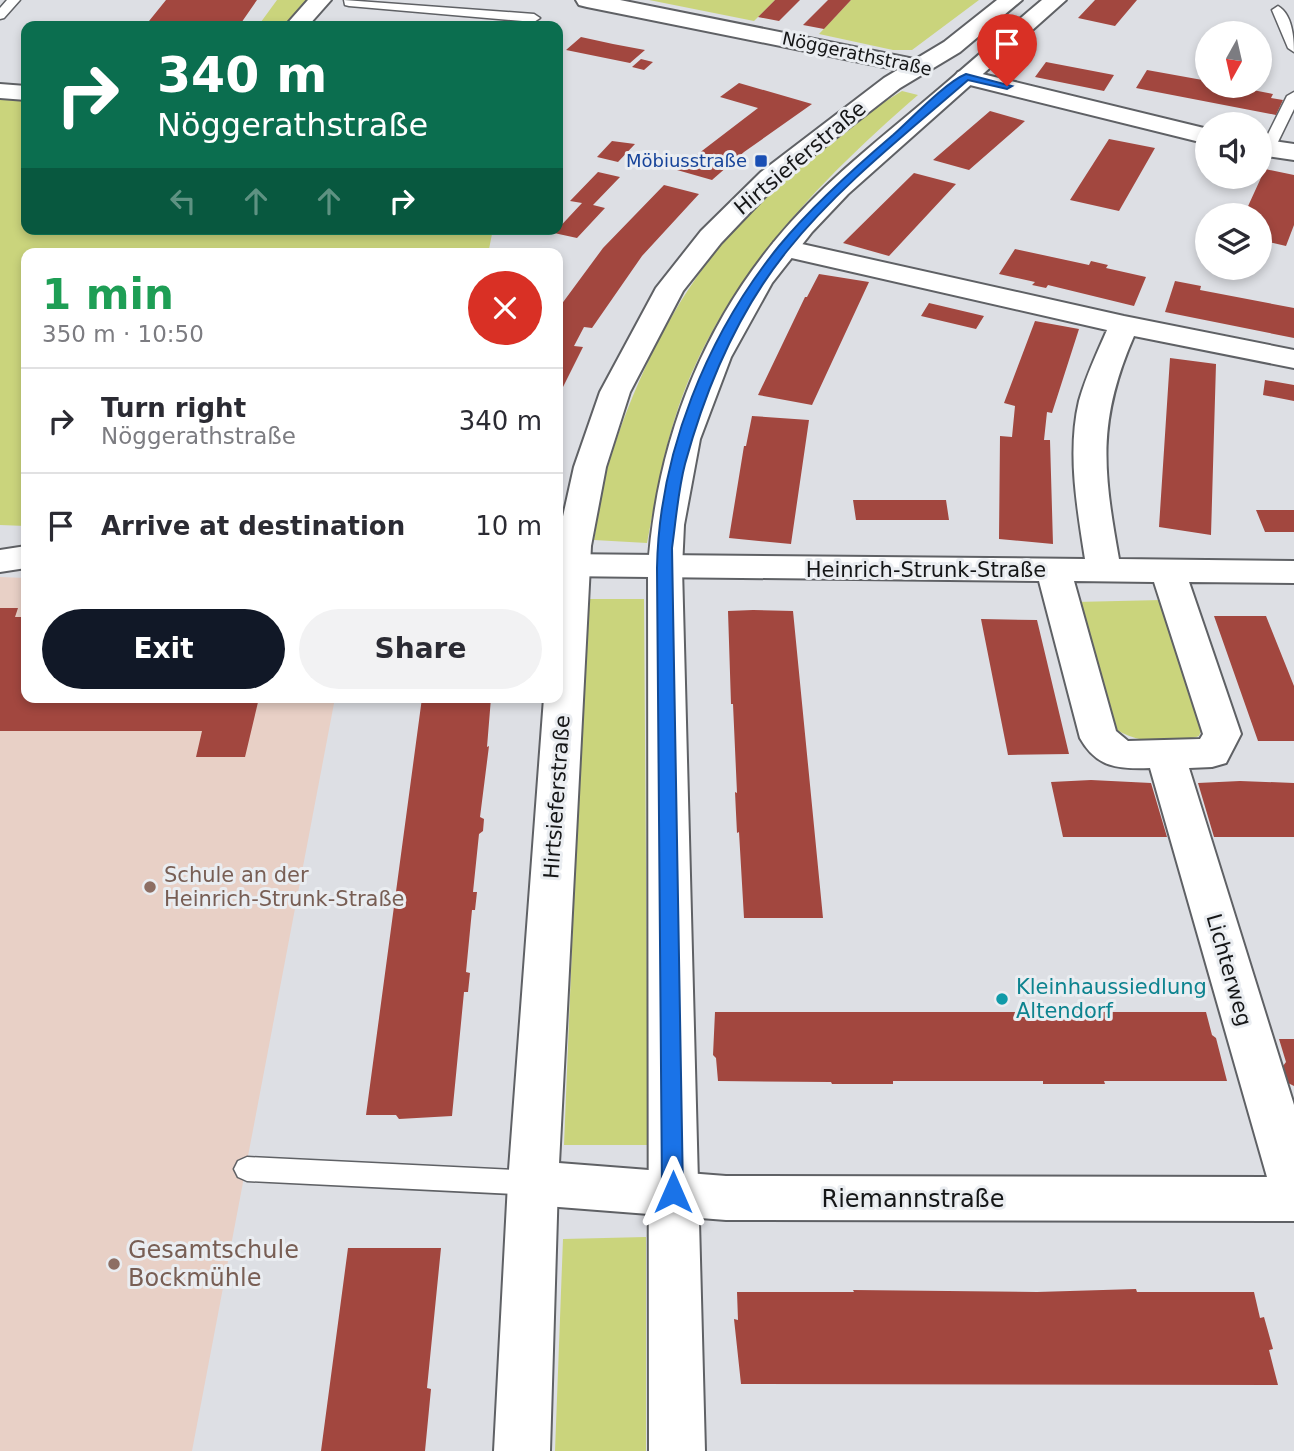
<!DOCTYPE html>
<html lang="en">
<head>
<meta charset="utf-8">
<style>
	:root { --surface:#fff; --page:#f2f2f3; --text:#2b2b33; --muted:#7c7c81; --line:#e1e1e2; --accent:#111827 }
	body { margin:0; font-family:"DejaVu Sans",sans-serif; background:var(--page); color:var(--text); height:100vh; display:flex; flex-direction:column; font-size:26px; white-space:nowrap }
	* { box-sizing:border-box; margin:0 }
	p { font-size:23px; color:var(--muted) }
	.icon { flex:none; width:38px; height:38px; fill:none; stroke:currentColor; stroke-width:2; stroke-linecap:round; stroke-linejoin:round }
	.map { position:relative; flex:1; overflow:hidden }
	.details { position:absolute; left:21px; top:248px; width:542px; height:455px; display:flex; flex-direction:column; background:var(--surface); border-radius:14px; box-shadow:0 4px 10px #0003 }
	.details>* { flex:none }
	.banner { position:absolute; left:21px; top:21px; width:542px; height:214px; border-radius:14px; box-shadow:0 4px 10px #0003; background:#0b6e4f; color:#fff; overflow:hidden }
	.needle { width:46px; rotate:188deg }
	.buttons { position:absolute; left:1195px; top:21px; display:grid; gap:14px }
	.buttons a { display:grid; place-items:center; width:77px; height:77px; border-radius:50%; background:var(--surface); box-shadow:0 4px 10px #0003; font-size:35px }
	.pin { position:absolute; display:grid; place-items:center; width:60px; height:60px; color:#fff; margin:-72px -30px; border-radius:50% 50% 50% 0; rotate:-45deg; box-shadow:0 0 7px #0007 }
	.pin .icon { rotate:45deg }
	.me { position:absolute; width:77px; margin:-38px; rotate:0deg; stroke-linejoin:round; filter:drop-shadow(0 0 5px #0008) }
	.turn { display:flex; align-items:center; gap:24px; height:147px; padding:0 21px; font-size:32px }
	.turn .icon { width:91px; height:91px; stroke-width:2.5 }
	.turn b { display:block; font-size:49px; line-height:60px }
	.lanes { display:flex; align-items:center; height:66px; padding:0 21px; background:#0003; justify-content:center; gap:35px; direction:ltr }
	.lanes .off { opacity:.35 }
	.round { display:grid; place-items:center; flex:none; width:74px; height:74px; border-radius:37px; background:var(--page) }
	.overview { display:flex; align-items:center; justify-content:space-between; height:119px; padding:0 21px }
	h1 { font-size:42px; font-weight:800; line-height:52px; color:#1e9e55 }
	.primary-button { display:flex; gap:14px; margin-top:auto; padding:14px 21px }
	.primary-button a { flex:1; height:80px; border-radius:42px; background:var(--accent); color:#fff; font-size:28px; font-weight:800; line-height:80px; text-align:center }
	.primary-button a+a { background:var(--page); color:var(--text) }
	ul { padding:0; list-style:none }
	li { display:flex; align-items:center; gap:21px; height:105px; padding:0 21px; border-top:2px solid var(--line) }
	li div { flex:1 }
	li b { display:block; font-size:26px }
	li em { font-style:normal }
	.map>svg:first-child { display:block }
	.education { fill:#e8d0c6 }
	.green { fill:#cad47c }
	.building { fill:#a2473f }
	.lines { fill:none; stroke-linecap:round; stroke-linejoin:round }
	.lane-casing { stroke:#5f6165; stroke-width:3 }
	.street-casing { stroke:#5f6165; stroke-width:4 }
	.secondary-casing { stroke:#5f6165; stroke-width:4 }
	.lane { fill:#fff; fill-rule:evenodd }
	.street { fill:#fff; fill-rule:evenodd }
	.secondary { fill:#fff; fill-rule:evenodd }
	.route { fill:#1a73e8; stroke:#114b97; stroke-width:2 }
	.transit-dot { fill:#1a4fb4; stroke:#eaedf1; stroke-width:2.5 }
	.education-dot { fill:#8d6e63; stroke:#eaedf1; stroke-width:2.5 }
	.culture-dot { fill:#0f9aa8; stroke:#eaedf1; stroke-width:2.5 }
	.labels { text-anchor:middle; stroke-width:6; stroke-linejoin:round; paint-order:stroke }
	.far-street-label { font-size:18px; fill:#151617; stroke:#eaedf1 }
	.far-transit-label { font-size:18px; fill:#164399; stroke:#eaedf1; text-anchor:end }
	.street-label { font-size:21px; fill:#151617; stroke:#eaedf1 }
	.education-label { font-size:21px; fill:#785e54; stroke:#eaedf1; text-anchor:start }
	.culture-label { font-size:21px; fill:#0d838f; stroke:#eaedf1; text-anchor:start }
	.near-street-label { font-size:24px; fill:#151617; stroke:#eaedf1 }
	.near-education-label { font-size:24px; fill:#785e54; stroke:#eaedf1; text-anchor:start }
</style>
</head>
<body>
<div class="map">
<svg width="1294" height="1451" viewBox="0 0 1294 1451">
	<rect width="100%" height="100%" fill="#dddfe4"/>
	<!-- education -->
	<path class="education" d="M0 577 26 578V698H335L192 1451H0Z"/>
	<!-- green -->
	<path class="green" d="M277 0H319L295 26H258Z
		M649 0H775L754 21Z
		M851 0H979L912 50H893L819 34Z
		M0 91 26 94V229H493L488 254H26V526L0 525Z
		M902 91 918 95C816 183 716 287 675 418 662 459 655 501 647 543L594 540C598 518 600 494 606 472 659 298 746 185 902 91Z
		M586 599H644L648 1145H564Z
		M1162 600 1202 728 1199 736C1172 746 1134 744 1111 726L1075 602Z
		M646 1237V1451H555L563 1239Z"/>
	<!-- building -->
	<path class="building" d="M166 0H257L239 26H145Z
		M775 0H800L779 21 758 17Z
		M828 0H851L824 29 803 25Z
		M1095 0H1137L1115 26 1078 18Z
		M581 37 613 44 645 50 630 63 566 50Z
		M641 59 653 62 644 70 632 67Z
		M1046 62 1114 75 1104 91 1035 77Z
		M1147 70 1208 81V86H1232L1273 94 1271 98 1283 100 1276 115 1136 88Z
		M739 83 812 104 744 152 712 180 677 170 758 108 720 97Z
		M990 111 1025 121 969 170 933 160Z
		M1109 139 1155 148 1119 211 1070 200Z
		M612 141 635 144 618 162 597 157Z
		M1265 169 1294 175V225L1286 246 1260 240V215H1244Z
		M598 172 620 177 593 205 605 208 577 238 554 233 582 203 570 201Z
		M914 173 956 184 889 256 843 243Z
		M664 185 699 194 642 256 592 328 584 327 574 346 583 347 558 397V309L603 248Z
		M1015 249 1089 265 1091 261 1108 265 1106 268 1146 277 1134 306 1048 285 1046 288 1032 285 1035 282 999 274Z
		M819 274 869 282 812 405 758 395 805 297H807Z
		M1175 281 1201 286 1200 290 1294 308V338L1165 312Z
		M929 303 984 316 976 329 921 316Z
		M1035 321 1079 329 1052 413 1047 412 1044 440H1050L1053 544 999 539 1000 436 1012 437 1015 406 1004 403Z
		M1170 358 1216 364 1211 535 1159 527Z
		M1265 380 1294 385V401L1263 395Z
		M752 416 809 420 791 544 729 538 744 446H746Z
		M853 500H946L949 520H856Z
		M1256 510H1294V532H1265Z
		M0 608H18L15 617H26V698H259L245 757H196L202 731H0Z
		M753 610 793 611 823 918H744L739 832 737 833 736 813 735 792 737 793 733 704H731L728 611Z
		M1214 616H1266L1294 686V741H1258Z
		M981 619 1037 620 1069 754 1008 755Z
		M422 698H491L487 747 489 746 480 817 484 819 483 831 479 834 473 892H477L475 910H472L466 972 470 973 468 992H464L452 1116 399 1119 396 1115H366Z
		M1091 780 1151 783 1167 837H1063L1051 782Z
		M1240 781 1294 783V837H1214L1198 783Z
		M715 1012H1206L1212 1035 1216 1038 1227 1081H1104L1105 1084H1043V1081H893V1084H832L831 1082 718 1081 716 1058 713 1055Z
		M1279 1039H1294V1086L1288 1083 1283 1066 1286 1062Z
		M348 1248H441L427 1388 431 1389 425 1451H321Z
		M1136 1289 1137 1292H1254L1260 1318 1264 1317 1273 1349 1269 1350 1278 1385 741 1384 734 1319 738 1320 737 1292H854L853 1290 1037 1292Z"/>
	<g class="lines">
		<defs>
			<path id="lane" d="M7 0H20L4 18 0 19V8Z
				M344 0 534 14 540 18 534 22 349 6 345 5Z
				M1278 6C1292 14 1294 37 1294 52L1288 48 1272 10Z
				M1294 92V109L1275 148 1268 152 1263 151 1261 148 1287 96Z
				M247 1157 533 1171 542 1174 546 1183 542 1192 533 1195 247 1181 238 1177 234 1169 238 1161Z"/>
			<path id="street" d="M308 0H331L308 26H285Z
				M576 0H620L919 60 927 62 931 67 927 72 919 74 587 7 579 5Z
				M966 70 1208 129V144L958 82 954 77 958 72Z
				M0 84 26 86V100L0 98Z
				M1260 139 1294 144V160L1260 155Z
				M784 240 1124 316 1294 350V368L1134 336C1097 421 1103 470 1119 559L1294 561V583L1189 582 1241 734 1226 763 1212 767 1189 768 1294 1105V1221L726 1220 533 1205 516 1199 508 1183 516 1167 533 1161 726 1176 1267 1177 1150 768C1118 769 1097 768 1080 738L1039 581 558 576V554L1085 559C1077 508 1067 452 1079 401 1086 376 1097 353 1107 330L774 254 770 248 774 242ZM1074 581 1154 582 1203 734 1200 739 1128 741 1116 731Z
				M26 546V568L0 572V550Z"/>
			<path id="secondary" d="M997 0H1022L960 52 900 88 779 182 721 243 683 291 630 392 606 467 591 546 558 1183 550 1451H494L508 1183 544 698H558V539L574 467 600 392 656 288 701 231 761 172 884 78 944 42Z
				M1042 0H1066L848 194 812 232 772 283 731 357 700 439 684 525 682 568 705 1451H649L648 568C657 439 704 319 791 222 834 174 885 135 933 94 970 63 1005 31 1042 0Z"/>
		</defs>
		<!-- lane casing -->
		<use href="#lane" class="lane-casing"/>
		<!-- street casing -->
		<use href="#street" class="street-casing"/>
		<!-- secondary casing -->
		<use href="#secondary" class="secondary-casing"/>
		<!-- lane -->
		<use href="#lane" class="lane"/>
		<!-- street -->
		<use href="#street" class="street"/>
		<!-- secondary -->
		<use href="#secondary" class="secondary"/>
	</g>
	<!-- route -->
	<path class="route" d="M966 74 1012 86 1007 89 968 80C906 134 839 186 787 251 737 313 706 387 685 464 678 491 676 520 672 548L683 1192 680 1199 673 1202 665 1199 662 1192 657 568C659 453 707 335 779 246 813 205 853 169 893 135 911 119 946 82 966 74Z"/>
	<!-- markers -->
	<rect class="transit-dot" x="754" y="154" width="14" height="14" rx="3.5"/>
	<g class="education-dot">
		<circle cx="150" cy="887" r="7"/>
		<circle cx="114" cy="1264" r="7"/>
	</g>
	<circle class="culture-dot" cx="1002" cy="999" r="7"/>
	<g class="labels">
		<!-- far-street labels -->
		<g class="far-street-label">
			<text transform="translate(857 54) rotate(12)" y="6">Nöggerathstraße</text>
		</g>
		<!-- far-transit labels -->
		<g class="far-transit-label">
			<text x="747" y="167">Möbiusstraße</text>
		</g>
		<!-- street labels -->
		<g class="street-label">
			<text transform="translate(800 158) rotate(-40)" y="7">Hirtsieferstraße</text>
			<text x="926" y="577">Heinrich-Strunk-Straße</text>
			<text transform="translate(557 797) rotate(-86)" y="7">Hirtsieferstraße</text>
			<text transform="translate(1229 970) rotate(74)" y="7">Lichterweg</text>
		</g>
		<!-- education labels -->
		<g class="education-label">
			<text x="164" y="882">Schule an der<tspan x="164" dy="24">Heinrich-Strunk-Straße</tspan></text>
		</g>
		<!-- culture labels -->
		<g class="culture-label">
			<text x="1016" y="994">Kleinhaussiedlung<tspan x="1016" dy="24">Altendorf</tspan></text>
		</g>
		<!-- near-street labels -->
		<g class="near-street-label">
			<text x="913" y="1207">Riemannstraße</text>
		</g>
		<!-- near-education labels -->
		<g class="near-education-label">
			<text x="128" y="1258">Gesamtschule<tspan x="128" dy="28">Bockmühle</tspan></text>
		</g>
	</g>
</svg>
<div class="buttons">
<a><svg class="needle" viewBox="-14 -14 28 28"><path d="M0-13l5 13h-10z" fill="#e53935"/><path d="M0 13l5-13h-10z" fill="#7c7c81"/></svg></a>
<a><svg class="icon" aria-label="sound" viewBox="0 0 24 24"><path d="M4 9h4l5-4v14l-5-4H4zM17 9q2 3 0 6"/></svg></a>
<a><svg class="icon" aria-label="layers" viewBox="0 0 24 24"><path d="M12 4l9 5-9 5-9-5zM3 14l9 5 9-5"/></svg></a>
</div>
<div class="pin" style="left:1007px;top:86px;background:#d93025"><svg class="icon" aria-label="arrive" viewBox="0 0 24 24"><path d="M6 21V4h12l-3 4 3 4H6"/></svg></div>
<svg class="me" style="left:673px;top:1192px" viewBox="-20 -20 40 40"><path d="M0-17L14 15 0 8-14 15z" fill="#1a73e8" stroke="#fff" stroke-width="4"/></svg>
<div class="banner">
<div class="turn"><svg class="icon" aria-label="right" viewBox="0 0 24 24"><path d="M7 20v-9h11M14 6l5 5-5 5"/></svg><div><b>340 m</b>Nöggerathstraße</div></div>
<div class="lanes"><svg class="icon off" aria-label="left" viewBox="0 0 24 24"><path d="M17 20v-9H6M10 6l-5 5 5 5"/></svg><svg class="icon off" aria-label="ahead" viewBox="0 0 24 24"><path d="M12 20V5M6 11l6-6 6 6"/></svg><svg class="icon off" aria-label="ahead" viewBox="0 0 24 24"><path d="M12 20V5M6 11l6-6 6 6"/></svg><svg class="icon" aria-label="right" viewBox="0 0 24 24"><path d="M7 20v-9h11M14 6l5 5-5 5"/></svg></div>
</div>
<section class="details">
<div class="overview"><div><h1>1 min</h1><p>350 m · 10:50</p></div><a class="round" style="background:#d93025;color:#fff"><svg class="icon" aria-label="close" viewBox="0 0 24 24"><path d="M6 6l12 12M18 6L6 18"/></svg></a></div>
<ul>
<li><svg class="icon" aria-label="right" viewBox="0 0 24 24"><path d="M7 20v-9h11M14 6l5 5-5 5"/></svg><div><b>Turn right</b><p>Nöggerathstraße</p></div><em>340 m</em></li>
<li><svg class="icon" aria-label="arrive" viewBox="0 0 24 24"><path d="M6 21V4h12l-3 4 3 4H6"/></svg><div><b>Arrive at destination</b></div><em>10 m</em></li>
</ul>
<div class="primary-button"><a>Exit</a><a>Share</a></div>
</section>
</div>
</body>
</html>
